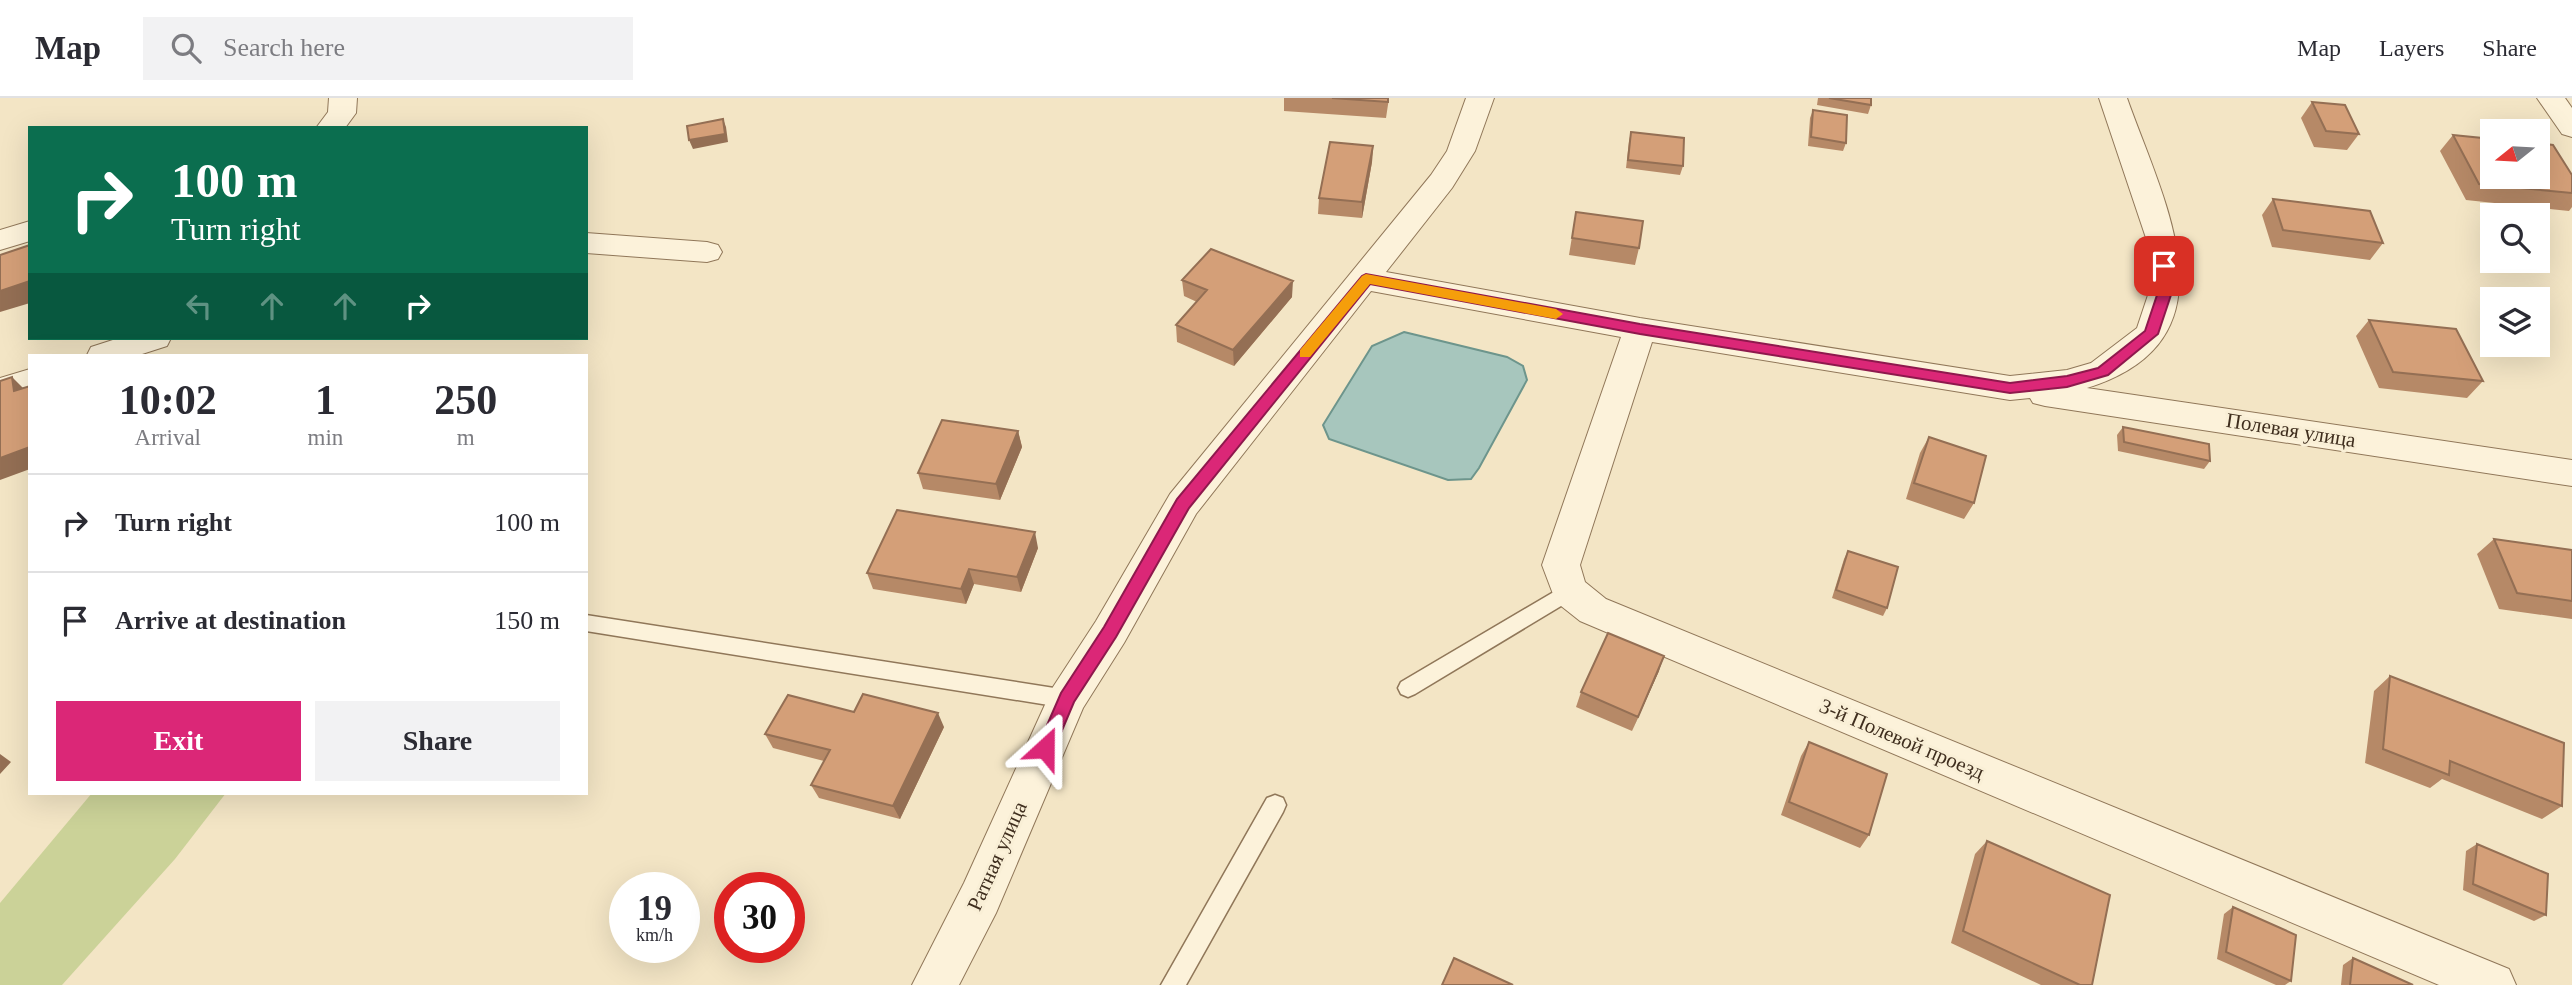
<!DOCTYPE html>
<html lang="en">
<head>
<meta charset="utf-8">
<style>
	:root { --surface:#fff; --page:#f2f2f3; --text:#2b2b33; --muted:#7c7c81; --line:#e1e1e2; --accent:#db2777 }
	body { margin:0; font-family:"Times New Roman",serif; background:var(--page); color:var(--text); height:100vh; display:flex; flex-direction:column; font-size:26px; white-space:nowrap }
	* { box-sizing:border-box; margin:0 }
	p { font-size:23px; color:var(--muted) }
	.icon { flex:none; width:38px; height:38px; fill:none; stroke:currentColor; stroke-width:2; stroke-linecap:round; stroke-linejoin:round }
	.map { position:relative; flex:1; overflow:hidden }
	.sheet { position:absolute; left:28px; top:256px; width:560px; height:441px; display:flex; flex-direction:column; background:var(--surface); border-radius:0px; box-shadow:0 7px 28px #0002 }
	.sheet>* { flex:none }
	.top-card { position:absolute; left:28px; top:28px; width:560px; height:214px; border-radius:0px; box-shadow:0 7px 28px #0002; background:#0b6e4f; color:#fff; overflow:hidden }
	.needle { width:46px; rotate:252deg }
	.buttons { position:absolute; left:2480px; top:21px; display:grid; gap:14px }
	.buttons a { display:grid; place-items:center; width:70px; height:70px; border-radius:0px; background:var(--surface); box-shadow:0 7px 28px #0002; font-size:35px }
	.speed { position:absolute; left:609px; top:774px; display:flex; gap:14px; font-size:35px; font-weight:700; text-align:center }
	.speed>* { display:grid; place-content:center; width:91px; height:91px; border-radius:50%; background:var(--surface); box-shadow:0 7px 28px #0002; line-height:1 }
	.speed small { font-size:18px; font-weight:400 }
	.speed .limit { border:10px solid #d22; background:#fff; color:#111 }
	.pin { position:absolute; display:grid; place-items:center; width:60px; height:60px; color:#fff; margin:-30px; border-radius:14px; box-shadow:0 4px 10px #0006 }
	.me { position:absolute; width:77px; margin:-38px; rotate:24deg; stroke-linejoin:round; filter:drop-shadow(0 0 5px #0008) }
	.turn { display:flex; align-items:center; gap:24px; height:147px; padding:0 28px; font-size:32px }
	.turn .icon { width:91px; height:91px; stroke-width:2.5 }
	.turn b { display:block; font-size:49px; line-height:60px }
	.lanes { display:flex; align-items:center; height:66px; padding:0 28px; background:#0003; justify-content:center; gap:35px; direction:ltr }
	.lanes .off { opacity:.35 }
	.eta { display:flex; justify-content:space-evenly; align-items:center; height:119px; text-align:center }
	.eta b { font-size:42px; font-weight:800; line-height:49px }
	.primary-button { display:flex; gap:14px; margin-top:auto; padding:14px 28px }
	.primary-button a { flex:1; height:80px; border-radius:0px; background:var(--accent); color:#fff; font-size:28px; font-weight:800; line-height:80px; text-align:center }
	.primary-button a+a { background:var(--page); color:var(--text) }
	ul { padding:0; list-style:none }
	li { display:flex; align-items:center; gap:21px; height:98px; padding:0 28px; border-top:2px solid var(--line) }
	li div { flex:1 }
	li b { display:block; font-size:26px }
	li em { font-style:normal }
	header { display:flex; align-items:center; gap:42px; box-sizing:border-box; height:98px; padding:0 35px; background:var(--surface); border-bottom:2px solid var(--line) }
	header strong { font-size:33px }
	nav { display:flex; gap:38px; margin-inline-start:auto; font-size:24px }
	.search { width:490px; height:63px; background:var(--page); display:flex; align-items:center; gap:18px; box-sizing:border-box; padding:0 24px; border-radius:0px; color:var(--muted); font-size:26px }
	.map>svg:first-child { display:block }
	.green { fill:#cbd298 }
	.water { fill:#a7c6bd; stroke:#6d958c; stroke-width:2 }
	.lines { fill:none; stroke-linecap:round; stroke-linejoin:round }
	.service-casing { stroke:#907759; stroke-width:3 }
	.minor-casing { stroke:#907759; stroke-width:2 }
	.service { fill:#fcf2da; fill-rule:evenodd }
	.minor { fill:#fcf2da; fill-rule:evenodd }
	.wall { fill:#b68967 }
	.shaded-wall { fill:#946f54 }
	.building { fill:#d49f78; stroke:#946f54; stroke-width:2 }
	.route { fill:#db2777; stroke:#8e194d; stroke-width:2 }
	.slow { fill:#f59e0b }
	.labels { text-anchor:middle; stroke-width:6; stroke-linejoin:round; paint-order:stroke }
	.street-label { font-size:21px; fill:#3f2e1e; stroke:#f9efd6 }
</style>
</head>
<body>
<header>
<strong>Map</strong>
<div class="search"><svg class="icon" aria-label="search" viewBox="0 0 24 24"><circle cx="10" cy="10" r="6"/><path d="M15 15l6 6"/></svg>Search here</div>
<nav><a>Map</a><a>Layers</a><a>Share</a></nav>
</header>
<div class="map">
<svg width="2572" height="887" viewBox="0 0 2572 887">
	<rect width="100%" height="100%" fill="#f3e5c5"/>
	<!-- green -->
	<path class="green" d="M92 695H226L175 761 62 887H0V805Z"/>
	<!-- water -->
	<path class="water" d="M1404 234 1507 259 1523 268 1527 282 1479 370 1471 381 1448 382 1329 341 1323 327 1372 248Z"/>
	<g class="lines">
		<defs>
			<path id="service" d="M1569 485 1576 487 1579 493 1576 499 1415 596 1408 599 1401 596 1398 590 1401 584Z
				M586 517 1067 592 1074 595 1077 601 1074 607 1067 610 586 533Z
				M1275 697 1283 700 1286 707 1283 714 1186 887H1161L1267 700Z"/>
			<path id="minor" d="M329 0H357L356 15 345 30H316L328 14Z
				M1466 0H1494L1475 53 1452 90 1386 174 1640 220 2010 278 2067 272 2091 265 2137 230 2149 194 2147 143 2099 0H2127C2164 105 2241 242 2087 290L2572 362V388L2045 308 2033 305 2030 300 2010 302 1652 244 1580 467 1585 484 1606 501 2509 871 2516 887H2439L1580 523 1556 504 1542 467 1621 239 1371 193 1196 416 1124 545 1083 610 996 815 959 887H912L964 785 1053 589 1096 523 1170 396 1431 77 1447 53Z
				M2537 0H2565L2572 10V39L2562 36Z
				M30 123V143L0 152V132Z
				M586 135 707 144 718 147 722 154 718 161 707 164 586 155Z
				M119 240H171L167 248 139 257H87L91 249Z
				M30 271V296L0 305V280Z"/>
		</defs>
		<!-- service casing -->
		<use href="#service" class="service-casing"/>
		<!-- minor casing -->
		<use href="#minor" class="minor-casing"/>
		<!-- service -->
		<use href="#service" class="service"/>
		<!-- minor -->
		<use href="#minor" class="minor"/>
	</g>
	<!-- wall -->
	<path class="wall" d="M1284 0H1389L1386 20 1284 13Z
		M1818 0H1871V7L1868 16 1817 7Z
		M2312 4 2359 36 2347 52 2314 49 2301 20Z
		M1813 12 1846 45 1843 53 1808 48 1810 20Z
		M1631 34 1683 68 1680 77 1626 70 1629 43Z
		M2453 37 2572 77V109L2569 113 2466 102 2440 53Z
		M1373 48 1372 64 1362 120 1318 116 1319 100Z
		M2273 101 2383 145 2370 162 2272 149 2262 117Z
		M1576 114 1639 150 1635 167 1569 157Z
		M1182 182 1292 199 1234 268 1177 244 1176 227 1197 204 1184 198Z
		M2369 222 2483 283 2467 300 2379 290 2356 238Z
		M2123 329 2210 363 2204 371 2118 353 2117 337Z
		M1018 333 1022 349 1000 402 923 391 918 375Z
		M1929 339 1974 405 1964 421 1906 401 1920 355Z
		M2494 441 2572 452V521L2499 511 2477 456Z
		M1038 450 1021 494 974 486 966 506 873 491 867 475Z
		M1848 453 1887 510 1883 518 1832 500 1844 461Z
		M1659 573 1632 633 1576 609 1581 594Z
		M2390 578 2562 708 2542 721 2442 681 2430 690 2365 665 2374 593Z
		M854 614 944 629 900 721 819 700 811 687 824 663 773 650 765 636Z
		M1809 644 1869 737 1860 750 1781 717 1801 658Z
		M1987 743 2092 887H2041L1951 845 1975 756Z
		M2477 746 2546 817 2534 823 2463 792 2466 753Z
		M2233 809 2291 883 2285 887H2276L2217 861 2224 816Z
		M2353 860 2413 887H2341L2343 867Z"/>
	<!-- shaded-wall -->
	<path class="shaded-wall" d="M723 21 726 29 728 44 693 51 689 42Z
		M1373 48 1372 64 1362 120V104Z
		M30 183V205L0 214V193Z
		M1293 183 1292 199 1234 268 1233 252Z
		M12 279 28 295 14 293Z
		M1018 333 1022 349 1000 402 996 386Z
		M30 349V371L0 382V360Z
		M1035 434 1038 450 1021 494 1017 479Z
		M969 471 974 486 966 506 961 491Z
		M1664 558 1659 573 1632 633 1638 619Z
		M938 615 944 629 900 721 893 708Z
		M0 656 11 664 0 676Z"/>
	<!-- building -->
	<path class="building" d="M1332 0H1388V4Z
		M1829 0H1871V7Z
		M2312 4 2345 7 2359 36 2326 33Z
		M1813 12 1847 17 1846 45 1811 39Z
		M723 21 725 36 689 42 687 28Z
		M1631 34 1684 40 1683 68 1628 62Z
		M2453 37 2492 41V79H2538V45L2553 47 2572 77V95L2479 86Z
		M1330 44 1373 48 1362 104 1319 100Z
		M2273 101 2370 113 2383 145 2283 132Z
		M1576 114 1643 123 1639 150 1572 140Z
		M30 147V183L0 193V157Z
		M1211 151 1293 183 1233 252 1176 227 1207 192 1182 182Z
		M2369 222 2456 231 2483 283 2393 274Z
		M12 279 14 293 30 288V349L0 360V283Z
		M942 322 1018 333 996 386 918 375Z
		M2123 329 2209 346 2210 363 2124 344Z
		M1929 339 1986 358 1974 405 1914 385Z
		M897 412 1035 434 1017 479 969 471 961 491 867 475Z
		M2494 441 2572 452V503L2517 495Z
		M1848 453 1898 469 1887 510 1836 492Z
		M1608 535 1664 558 1638 619 1581 594Z
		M2390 578 2564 645 2562 708 2450 663 2449 677 2383 651Z
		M863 596 938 615 893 708 811 687 830 652 765 636 788 597 854 614Z
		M1809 644 1887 676 1869 737 1789 704Z
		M1987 743 2110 797 2092 887H2080L1963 833Z
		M2477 746 2548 776 2546 817 2473 786Z
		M2233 809 2296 837 2291 883 2226 854Z
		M1454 860 1513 887H1442Z
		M2353 860 2413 887H2350Z"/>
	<!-- route -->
	<path class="route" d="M2164 164 2170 168 2172 194 2158 236 2108 277 2067 289 2010 295 1640 236 1370 186 1189 410 1116 539 1074 604 1052 656 1045 658 1039 656 1037 650 1061 595 1104 529 1177 401 1362 178 1366 176 1640 226 2010 285 2067 278 2098 270 2145 233 2158 194 2157 168Z"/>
	<!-- slow -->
	<path class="slow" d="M1366 176 1556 211 1563 216 1556 221 1370 186 1310 259H1300V252L1362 178Z"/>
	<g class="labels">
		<!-- street labels -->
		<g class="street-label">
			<text transform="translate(2291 332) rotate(9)" y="7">Полевая улица</text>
			<text transform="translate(1902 641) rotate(23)" y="7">3-й Полевой проезд</text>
			<text transform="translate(997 758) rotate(-66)" y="7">Ратная улица</text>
		</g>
	</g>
</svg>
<div class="buttons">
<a><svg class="needle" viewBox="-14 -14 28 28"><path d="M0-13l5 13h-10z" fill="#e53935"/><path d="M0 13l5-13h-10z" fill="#7c7c81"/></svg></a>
<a><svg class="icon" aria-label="search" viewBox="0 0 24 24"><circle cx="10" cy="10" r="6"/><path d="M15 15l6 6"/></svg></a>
<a><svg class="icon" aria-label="layers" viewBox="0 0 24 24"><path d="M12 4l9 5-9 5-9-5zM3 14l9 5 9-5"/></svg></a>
</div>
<div class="speed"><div>19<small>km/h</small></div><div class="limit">30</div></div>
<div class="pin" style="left:2164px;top:168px;background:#d93025"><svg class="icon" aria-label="arrive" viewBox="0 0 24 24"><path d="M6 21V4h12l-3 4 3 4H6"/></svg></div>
<svg class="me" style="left:1045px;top:650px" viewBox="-20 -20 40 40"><path d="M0-17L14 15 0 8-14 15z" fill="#db2777" stroke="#fff" stroke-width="4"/></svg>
<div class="top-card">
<div class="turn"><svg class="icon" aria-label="right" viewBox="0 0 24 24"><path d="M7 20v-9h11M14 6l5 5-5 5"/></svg><div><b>100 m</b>Turn right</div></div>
<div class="lanes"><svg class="icon off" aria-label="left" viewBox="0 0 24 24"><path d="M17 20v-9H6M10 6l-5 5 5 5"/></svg><svg class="icon off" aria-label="ahead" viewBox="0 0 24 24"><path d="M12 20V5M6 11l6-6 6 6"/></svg><svg class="icon off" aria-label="ahead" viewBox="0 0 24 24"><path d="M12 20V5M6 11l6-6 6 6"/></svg><svg class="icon" aria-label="right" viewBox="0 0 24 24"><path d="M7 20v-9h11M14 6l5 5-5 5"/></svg></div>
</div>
<section class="sheet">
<div class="eta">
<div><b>10:02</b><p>Arrival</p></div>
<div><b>1</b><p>min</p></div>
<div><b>250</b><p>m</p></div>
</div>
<ul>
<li><svg class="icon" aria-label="right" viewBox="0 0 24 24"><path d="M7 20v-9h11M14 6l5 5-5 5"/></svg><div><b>Turn right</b></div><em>100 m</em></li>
<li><svg class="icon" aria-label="arrive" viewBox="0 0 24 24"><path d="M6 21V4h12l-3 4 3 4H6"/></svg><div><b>Arrive at destination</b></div><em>150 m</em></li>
</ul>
<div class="primary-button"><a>Exit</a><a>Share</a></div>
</section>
</div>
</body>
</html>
